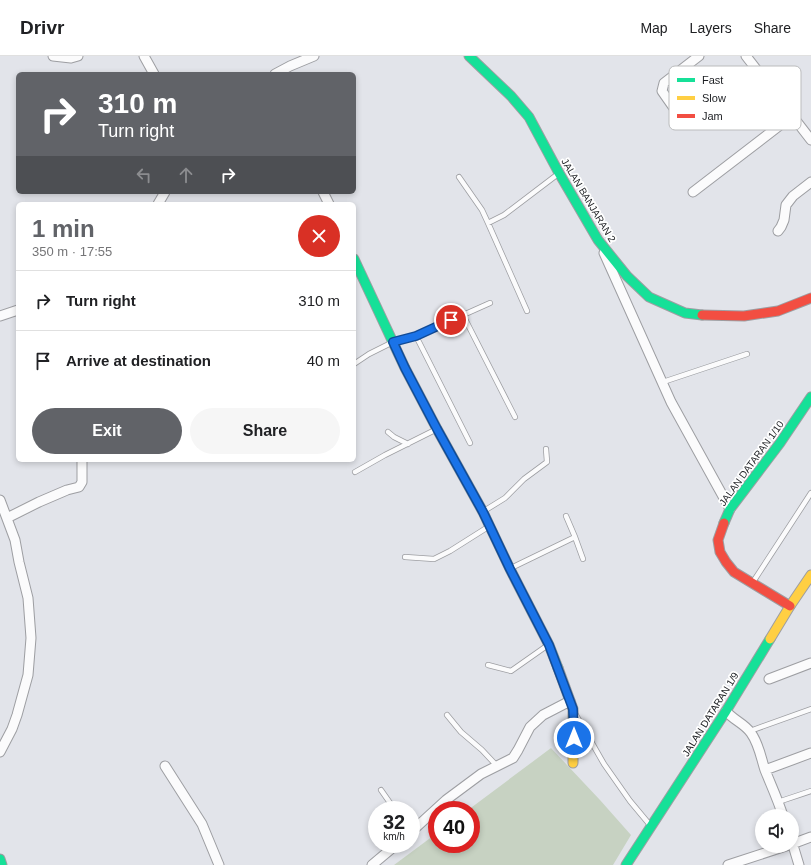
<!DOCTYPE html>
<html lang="en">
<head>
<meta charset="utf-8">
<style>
	:root { --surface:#fff; --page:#f6f6f6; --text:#202124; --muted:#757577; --line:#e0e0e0; --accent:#616368 }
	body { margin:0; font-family:Helvetica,sans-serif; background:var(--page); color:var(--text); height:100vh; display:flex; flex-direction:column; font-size:15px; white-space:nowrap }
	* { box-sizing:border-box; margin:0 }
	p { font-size:13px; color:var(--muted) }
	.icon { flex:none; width:22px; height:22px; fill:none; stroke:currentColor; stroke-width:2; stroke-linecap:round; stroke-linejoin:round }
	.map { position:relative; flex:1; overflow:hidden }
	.sheet { position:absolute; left:16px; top:146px; width:340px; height:260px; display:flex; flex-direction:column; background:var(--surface); border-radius:6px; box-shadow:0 2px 6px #0003 }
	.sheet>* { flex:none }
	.hud { position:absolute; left:16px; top:16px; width:340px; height:122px; border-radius:6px; box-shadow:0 2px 6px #0003; background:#616368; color:#fff; overflow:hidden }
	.tools { position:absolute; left:755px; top:753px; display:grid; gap:8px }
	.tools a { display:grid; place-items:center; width:44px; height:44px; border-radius:50%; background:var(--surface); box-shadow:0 2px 6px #0003; font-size:20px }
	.speed { position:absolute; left:368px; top:745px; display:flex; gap:8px; font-size:20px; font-weight:700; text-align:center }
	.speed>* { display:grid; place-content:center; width:52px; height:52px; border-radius:50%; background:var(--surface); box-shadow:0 2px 6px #0003; line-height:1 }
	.speed small { font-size:10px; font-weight:400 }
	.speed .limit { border:6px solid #d22; background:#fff; color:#111 }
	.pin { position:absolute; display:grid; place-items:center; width:34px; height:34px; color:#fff; margin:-17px; border:2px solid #fff; border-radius:50%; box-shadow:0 1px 4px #0007 }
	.me { position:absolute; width:44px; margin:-22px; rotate:0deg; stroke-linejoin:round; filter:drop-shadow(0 0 3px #0008) }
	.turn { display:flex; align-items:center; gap:14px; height:84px; padding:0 16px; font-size:18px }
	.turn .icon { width:52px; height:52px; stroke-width:2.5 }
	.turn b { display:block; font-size:28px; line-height:34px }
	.lanes { display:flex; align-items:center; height:38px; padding:0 16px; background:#0003; justify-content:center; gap:20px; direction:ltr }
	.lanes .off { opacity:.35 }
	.round { display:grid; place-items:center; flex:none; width:42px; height:42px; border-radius:21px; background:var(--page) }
	.overview { display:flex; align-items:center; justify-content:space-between; height:68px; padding:0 16px }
	h1 { font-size:24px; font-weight:700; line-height:30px; color:var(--accent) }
	.cta { display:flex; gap:8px; margin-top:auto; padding:8px 16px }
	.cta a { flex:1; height:46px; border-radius:24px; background:var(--accent); color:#fff; font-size:16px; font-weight:700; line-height:46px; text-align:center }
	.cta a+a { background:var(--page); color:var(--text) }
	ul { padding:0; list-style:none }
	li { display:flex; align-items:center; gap:12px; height:60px; padding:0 16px; border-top:1px solid var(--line) }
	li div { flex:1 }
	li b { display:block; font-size:15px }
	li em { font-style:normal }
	header { display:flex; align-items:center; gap:24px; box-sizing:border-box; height:56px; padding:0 20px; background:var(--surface); border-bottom:1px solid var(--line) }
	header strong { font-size:19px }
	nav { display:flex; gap:22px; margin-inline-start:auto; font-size:14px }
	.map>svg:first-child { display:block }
	.green { fill:#c7d2c2 }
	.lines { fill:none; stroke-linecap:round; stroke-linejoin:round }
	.lane-casing { stroke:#9d9ea2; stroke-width:6 }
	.street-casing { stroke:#9d9ea2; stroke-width:11 }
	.fast-casing { stroke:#9d9ea2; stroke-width:11 }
	.slow-casing { stroke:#9d9ea2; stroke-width:11 }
	.jam-casing { stroke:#9d9ea2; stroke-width:11 }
	.lane { stroke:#fbfbfc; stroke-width:4.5 }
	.street { stroke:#fbfbfc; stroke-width:9 }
	.fast { stroke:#16e098; stroke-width:9 }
	.slow { stroke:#ffcf43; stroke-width:9 }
	.jam { stroke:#f24e42; stroke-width:9 }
	.route-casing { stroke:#114b97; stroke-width:10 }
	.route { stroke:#1a73e8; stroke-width:7 }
	.labels { text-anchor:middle; stroke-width:3.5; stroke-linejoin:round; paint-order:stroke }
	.street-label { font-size:10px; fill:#1c1e22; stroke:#fff }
	.key { fill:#fff; stroke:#bbbcbd; stroke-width:1 }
	.key-label { font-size:11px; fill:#1c1e22 }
</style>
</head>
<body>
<header>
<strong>Drivr</strong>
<nav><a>Map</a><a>Layers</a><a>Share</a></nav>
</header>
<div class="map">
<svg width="811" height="809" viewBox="0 0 811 809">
	<rect width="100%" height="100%" fill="#e2e4ea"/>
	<!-- green -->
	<path class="green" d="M551 692 600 744 631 779 613 809H394L437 777V788H471V754H468Z"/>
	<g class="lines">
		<defs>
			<path id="lane" d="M459 121 482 154 488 167 504 159 558 118
				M488 167 527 255
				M463 259 515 361
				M416 280 470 387
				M354 308 369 298 393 286 416 280 490 247
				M663 326 747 298
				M388 376 394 381 408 388
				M355 416 385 399 435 374
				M484 455 505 442 524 423 547 406 546 393
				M566 460 575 481
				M405 501 434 503 450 495 488 471
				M511 512 575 481 583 503
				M753 526 811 437
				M488 609 511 615 548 589
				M447 659 461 676 482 694 497 710
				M576 659 604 708 630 745 650 769
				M750 675 811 653
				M381 734 395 754
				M778 746 811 735"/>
			<path id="street" d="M53 0 71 2 78 0
				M144 0 154 18
				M746 0 811 84
				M275 18 290 10 314 0
				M683 65 662 35 664 27 699 0
				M323 136 329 148
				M693 136 792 60
				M158 148 165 136
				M778 175 781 171 784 164 786 149 793 140 811 126
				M604 197 671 346 730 453
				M0 260 18 254
				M0 444 15 484 19 506 28 542 31 582 28 619 17 659 12 673 0 696
				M7 462 39 446 67 434 79 431 82 426V404
				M769 623 811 607
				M726 655C733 664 744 667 751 677 759 688 761 702 765 714 771 729 778 744 783 760
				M165 710 202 768 219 809
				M765 714 811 697
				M411 776 446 744 481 718 513 702 518 694 530 671 543 659 570 645
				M792 786 799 809
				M792 788 811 781
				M372 809 397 788
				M728 809 786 790"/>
			<path id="fast" d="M469 0 511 40 529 61 559 117 598 184 627 220 649 241 685 257 702 259
				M354 203 405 312 437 373 483 456 510 513 549 589 558 612
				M724 467 730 453 780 387 811 341
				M0 803 2 809
				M626 809 726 655 770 583"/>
			<path id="slow" d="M770 583 790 550 811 519
				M558 612 573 653V707"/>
			<path id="jam" d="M702 259 744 260 778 255 811 242
				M724 467 718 484 720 496 726 506 734 516 790 550"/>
		</defs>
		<!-- lane casing -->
		<use href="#lane" class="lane-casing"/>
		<!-- street casing -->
		<use href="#street" class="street-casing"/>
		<!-- fast casing -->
		<use href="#fast" class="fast-casing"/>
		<!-- slow casing -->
		<use href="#slow" class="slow-casing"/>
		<!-- jam casing -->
		<use href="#jam" class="jam-casing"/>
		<!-- lane -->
		<use href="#lane" class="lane"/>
		<!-- street -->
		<use href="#street" class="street"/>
		<!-- fast -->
		<use href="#fast" class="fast"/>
		<!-- slow -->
		<use href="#slow" class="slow"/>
		<!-- jam -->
		<use href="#jam" class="jam"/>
	</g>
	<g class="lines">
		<defs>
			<path id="route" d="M451 264 416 280 393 286 405 312 437 373 483 456 510 513 549 589 573 653 574 682"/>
		</defs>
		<!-- route casing -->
		<use href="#route" class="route-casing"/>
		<!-- route -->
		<use href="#route" class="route"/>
	</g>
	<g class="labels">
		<!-- street labels -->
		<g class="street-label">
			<text transform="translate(589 144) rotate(59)" y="4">JALAN BANJARAN 2</text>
			<text transform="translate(751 407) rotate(-54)" y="4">JALAN DATARAN 1/10</text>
			<text transform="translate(710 658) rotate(-58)" y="4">JALAN DATARAN 1/9</text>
		</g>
	</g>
	<!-- legend -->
	<rect x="669" y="10" width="132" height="64" rx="6" class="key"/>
	<rect x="677" y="22" width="18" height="4" fill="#16e098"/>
	<rect x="677" y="40" width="18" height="4" fill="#ffcf43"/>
	<rect x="677" y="58" width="18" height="4" fill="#f24e42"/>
	<g class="key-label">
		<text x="702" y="28">Fast</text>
		<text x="702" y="46">Slow</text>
		<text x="702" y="64">Jam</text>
	</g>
</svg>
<div class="tools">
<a><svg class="icon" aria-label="sound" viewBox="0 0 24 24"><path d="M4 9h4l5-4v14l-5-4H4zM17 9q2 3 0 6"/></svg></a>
</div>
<div class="speed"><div>32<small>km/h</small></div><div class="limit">40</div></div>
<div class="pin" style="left:451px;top:264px;background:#d93025"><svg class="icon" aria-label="arrive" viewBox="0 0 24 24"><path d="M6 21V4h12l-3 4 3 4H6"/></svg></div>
<svg class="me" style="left:574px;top:682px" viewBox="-20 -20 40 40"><circle r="17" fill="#1a73e8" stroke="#fff" stroke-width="3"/><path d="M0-11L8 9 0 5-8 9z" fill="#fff"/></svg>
<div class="hud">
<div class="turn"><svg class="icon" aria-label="right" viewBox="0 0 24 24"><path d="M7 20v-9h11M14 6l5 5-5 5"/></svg><div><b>310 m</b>Turn right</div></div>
<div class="lanes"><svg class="icon off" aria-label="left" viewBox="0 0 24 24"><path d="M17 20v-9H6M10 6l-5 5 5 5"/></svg><svg class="icon off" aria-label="ahead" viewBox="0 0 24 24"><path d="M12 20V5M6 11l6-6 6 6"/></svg><svg class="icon" aria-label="right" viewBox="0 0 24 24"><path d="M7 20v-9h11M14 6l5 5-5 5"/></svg></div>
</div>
<section class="sheet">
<div class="overview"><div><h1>1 min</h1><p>350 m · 17:55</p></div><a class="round" style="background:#d93025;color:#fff"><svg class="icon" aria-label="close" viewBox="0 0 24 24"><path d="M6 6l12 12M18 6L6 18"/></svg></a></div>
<ul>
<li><svg class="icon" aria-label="right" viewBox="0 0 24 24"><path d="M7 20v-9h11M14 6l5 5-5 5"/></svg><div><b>Turn right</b></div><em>310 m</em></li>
<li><svg class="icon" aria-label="arrive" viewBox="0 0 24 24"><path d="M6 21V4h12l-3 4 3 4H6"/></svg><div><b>Arrive at destination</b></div><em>40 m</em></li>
</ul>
<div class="cta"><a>Exit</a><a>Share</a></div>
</section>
</div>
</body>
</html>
